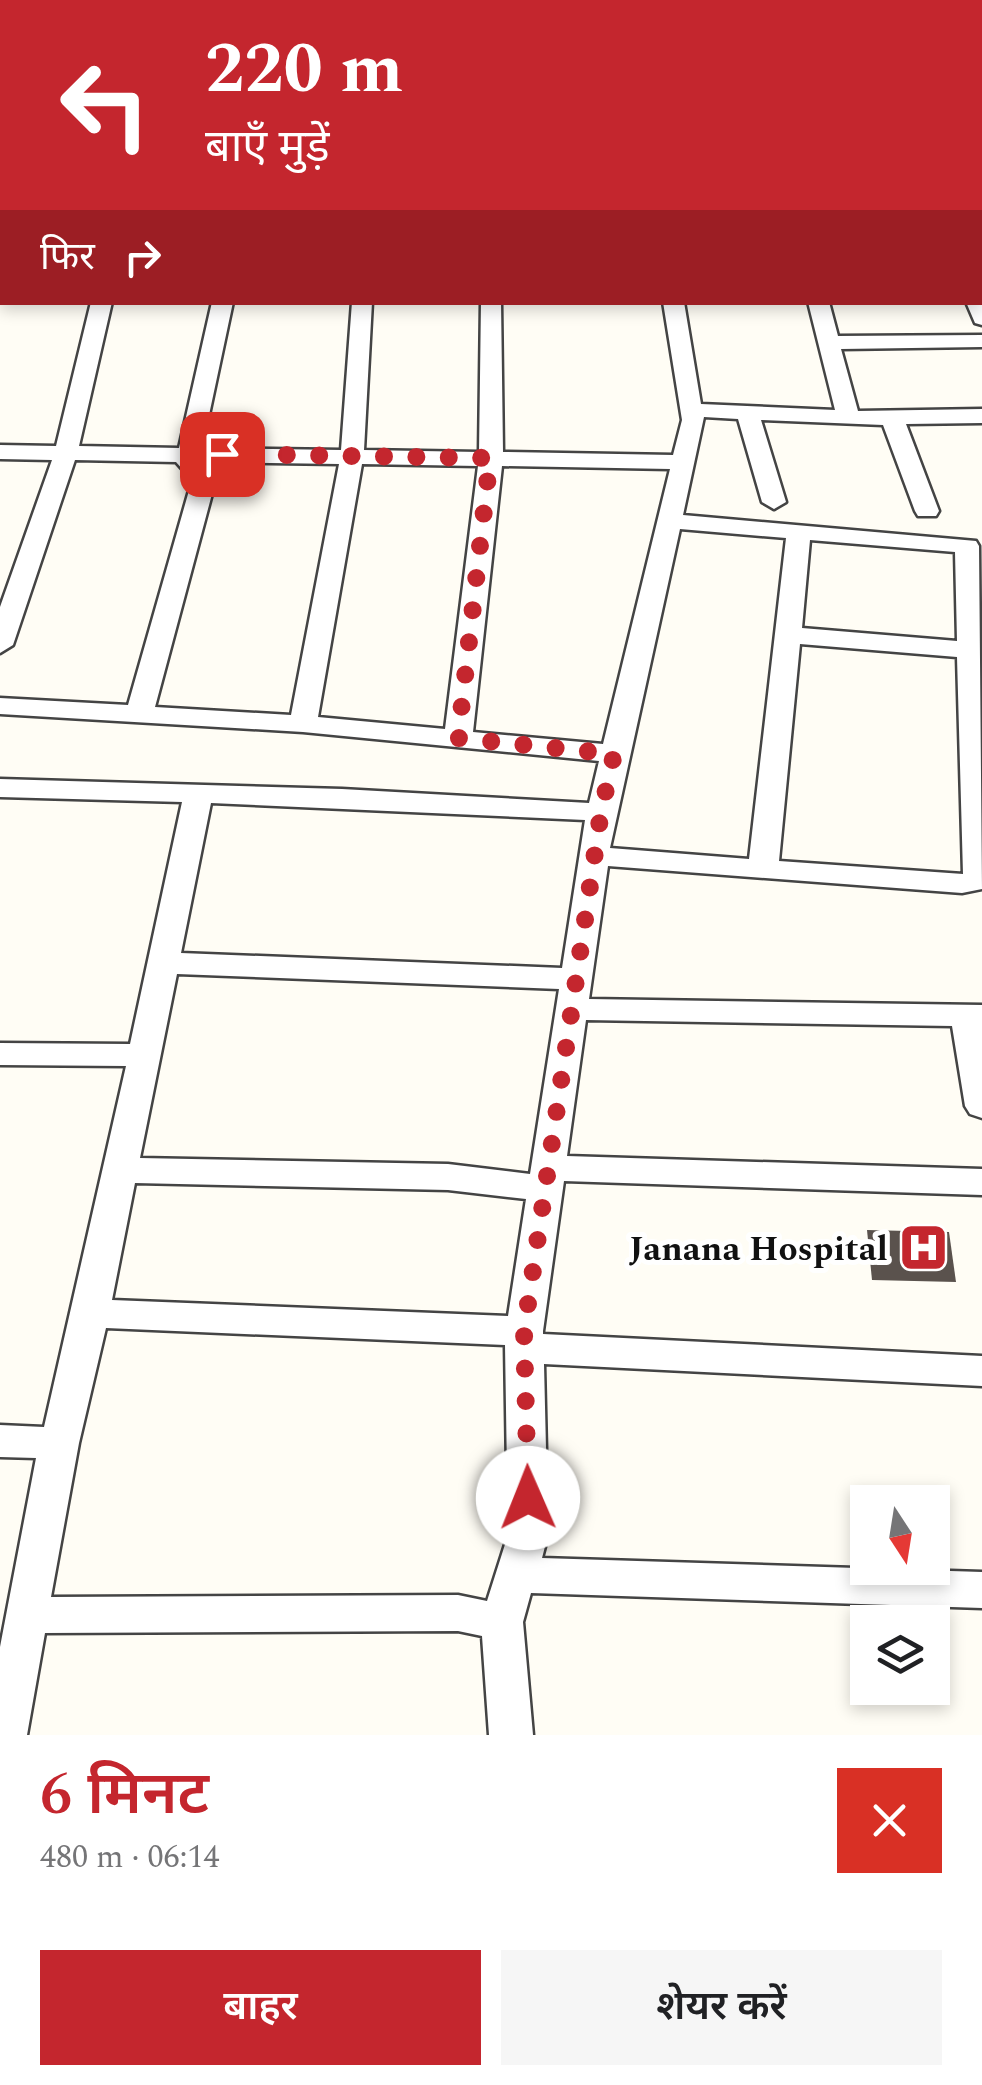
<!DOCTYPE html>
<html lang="hi">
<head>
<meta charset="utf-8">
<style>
	:root { --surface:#fff; --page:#f6f6f6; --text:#202124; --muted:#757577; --accent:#c4262e }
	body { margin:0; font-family:Spectral,"Noto Sans Devanagari",serif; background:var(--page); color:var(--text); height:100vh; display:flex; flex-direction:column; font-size:38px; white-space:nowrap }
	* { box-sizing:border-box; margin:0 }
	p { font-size:32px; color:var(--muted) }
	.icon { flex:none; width:55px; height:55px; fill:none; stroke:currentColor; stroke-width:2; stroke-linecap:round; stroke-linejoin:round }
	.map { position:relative; height:1735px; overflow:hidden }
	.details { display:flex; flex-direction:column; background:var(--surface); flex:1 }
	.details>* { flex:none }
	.banner { position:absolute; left:0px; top:0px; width:982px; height:305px; box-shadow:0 5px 15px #0003; background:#c4262e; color:#fff; overflow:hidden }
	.needle { width:65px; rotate:168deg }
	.controls { position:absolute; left:850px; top:1485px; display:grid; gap:20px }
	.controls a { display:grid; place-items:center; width:100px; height:100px; border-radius:0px; background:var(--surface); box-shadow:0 5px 15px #0003; font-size:50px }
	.pin { position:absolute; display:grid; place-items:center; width:85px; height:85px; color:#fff; margin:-42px; border-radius:20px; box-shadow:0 5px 15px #0006 }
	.me { position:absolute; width:110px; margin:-55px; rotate:359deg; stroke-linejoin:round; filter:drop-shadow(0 0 8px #0008) }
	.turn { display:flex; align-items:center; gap:35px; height:210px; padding:0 40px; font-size:45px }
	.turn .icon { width:130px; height:130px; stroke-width:2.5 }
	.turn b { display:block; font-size:70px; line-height:85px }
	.then { display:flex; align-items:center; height:95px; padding:0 40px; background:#0003; gap:20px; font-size:38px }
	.round { display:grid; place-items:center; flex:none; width:105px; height:105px; border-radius:0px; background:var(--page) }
	.headline { display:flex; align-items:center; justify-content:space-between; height:170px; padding:0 40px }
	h1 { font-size:60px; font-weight:600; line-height:75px; color:var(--accent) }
	.button { display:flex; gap:20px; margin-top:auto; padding:20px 40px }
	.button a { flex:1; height:115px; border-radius:0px; background:var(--accent); color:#fff; font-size:40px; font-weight:600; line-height:115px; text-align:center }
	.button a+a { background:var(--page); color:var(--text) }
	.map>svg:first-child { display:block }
	.building { fill:#5a524d }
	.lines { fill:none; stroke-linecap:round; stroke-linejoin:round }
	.minor-casing { stroke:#444; stroke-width:5 }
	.minor { fill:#fff; fill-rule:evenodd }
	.route { stroke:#c4262e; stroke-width:18; stroke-dasharray:0 32.4 }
	.labels { text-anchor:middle; stroke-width:10; stroke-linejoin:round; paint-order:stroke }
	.near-poi-label { font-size:35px; font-weight:bold; fill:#111; stroke:#fff; text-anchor:end }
</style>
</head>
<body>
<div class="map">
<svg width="982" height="1735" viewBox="0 0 982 1735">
	<rect width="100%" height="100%" fill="#fffdf5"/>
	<!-- building -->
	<path class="building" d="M867 1230 949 1232 956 1282 872 1280Z"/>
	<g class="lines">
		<defs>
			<path id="minor" d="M541 0H557V2H541Z
				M657 0H673V2H657Z
				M748 0H764V2H748Z
				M799 0H821L822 2H801Z
				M949 0H965L966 2H950Z
				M980 27H982V37H980Z
				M2 28V40L0 41V29Z
				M980 71H982V82H980Z
				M980 100H982V123H980Z
				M0 158 2 159V170H0Z
				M980 158H982V170H980Z
				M980 257H982V269H980Z
				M980 297H982V325L975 323 966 302H980Z
				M91 302H112L79 446 179 448 212 302H233L202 448 341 450 352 302H372L364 450 479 452 481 302H501L503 452 673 455 682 420 663 302H684L701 404 835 410 808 302H829L838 336 982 335V347L841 349 858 411 982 409V423L906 424 939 511 936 516H918L915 511 883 425 761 420 786 502 774 509 762 502 738 419 704 417 683 515 976 541 979 546 982 889 962 893 608 866 589 999 982 1005V1118L970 1114 965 1106 952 1026 586 1020 567 1156 982 1169V1195L564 1181 543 1331V1334L982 1356V1386L544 1364 548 1535 542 1558 982 1572V1608L531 1593 523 1622 533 1735H489L482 1636 458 1631 45 1633 27 1735H0V1647L36 1458 0 1457V1425L44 1427 126 1066 0 1065V1043L130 1044 182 802 0 797V779L342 789 589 803 599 761 303 732 0 714V698L128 705 192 480 176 462 75 460 13 645 0 653V607L52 460 0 459V445L56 446ZM199 462 339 464 291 715 155 707 216 479ZM362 464 478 466 445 729 318 717ZM502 466 670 469 603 744 473 732ZM680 529 786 538 749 859 610 848ZM810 540 955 552 957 641 802 628ZM800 644 957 657 963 874 779 861ZM211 803 585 820 562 968 181 953ZM177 974 559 989 530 1174 448 1164 140 1158ZM135 1183 448 1190 526 1199 508 1316 112 1300ZM106 1328 505 1345 508 1535 487 1601 458 1595 51 1597 79 1443Z"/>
		</defs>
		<!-- minor casing -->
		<use href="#minor" class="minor-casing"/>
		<!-- minor -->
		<use href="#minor" class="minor"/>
	</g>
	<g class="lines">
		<!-- route -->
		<path class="route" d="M222 454 490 458 458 738 614 754 601 812 524 1331 528 1498"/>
	</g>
	<!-- icons -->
	<defs>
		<symbol id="hospital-square" viewBox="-11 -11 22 22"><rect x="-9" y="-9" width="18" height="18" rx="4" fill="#c4262e" stroke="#fff"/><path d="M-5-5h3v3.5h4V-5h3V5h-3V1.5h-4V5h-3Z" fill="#fff"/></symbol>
	</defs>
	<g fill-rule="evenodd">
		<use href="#hospital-square" x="896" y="1220" width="55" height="55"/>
	</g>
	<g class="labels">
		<!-- near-poi labels -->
		<g class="near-poi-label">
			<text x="888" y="1260">Janana Hospital</text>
		</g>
	</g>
</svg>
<div class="controls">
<a><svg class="needle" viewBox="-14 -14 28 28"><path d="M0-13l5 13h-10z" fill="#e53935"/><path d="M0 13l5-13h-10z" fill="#757577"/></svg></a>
<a><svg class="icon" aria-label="layers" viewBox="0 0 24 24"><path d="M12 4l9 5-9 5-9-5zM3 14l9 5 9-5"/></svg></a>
</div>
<div class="pin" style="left:222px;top:454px;background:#d93025"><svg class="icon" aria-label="arrive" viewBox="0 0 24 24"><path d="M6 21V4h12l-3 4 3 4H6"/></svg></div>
<svg class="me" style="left:528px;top:1498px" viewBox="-20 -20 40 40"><circle r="19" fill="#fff"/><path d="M0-13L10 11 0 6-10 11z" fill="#c4262e"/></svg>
<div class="banner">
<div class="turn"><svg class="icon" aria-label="left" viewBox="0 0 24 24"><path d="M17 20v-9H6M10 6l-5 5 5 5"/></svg><div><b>220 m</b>बाएँ मुड़ें</div></div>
<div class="then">फिर<svg class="icon" aria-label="right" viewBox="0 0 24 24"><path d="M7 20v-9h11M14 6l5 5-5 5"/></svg></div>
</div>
</div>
<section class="details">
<div class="headline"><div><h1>6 मिनट</h1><p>480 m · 06:14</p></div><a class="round" style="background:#d93025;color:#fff"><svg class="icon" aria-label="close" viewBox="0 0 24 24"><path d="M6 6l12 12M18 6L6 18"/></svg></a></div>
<div class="button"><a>बाहर</a><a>शेयर करें</a></div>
</section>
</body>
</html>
